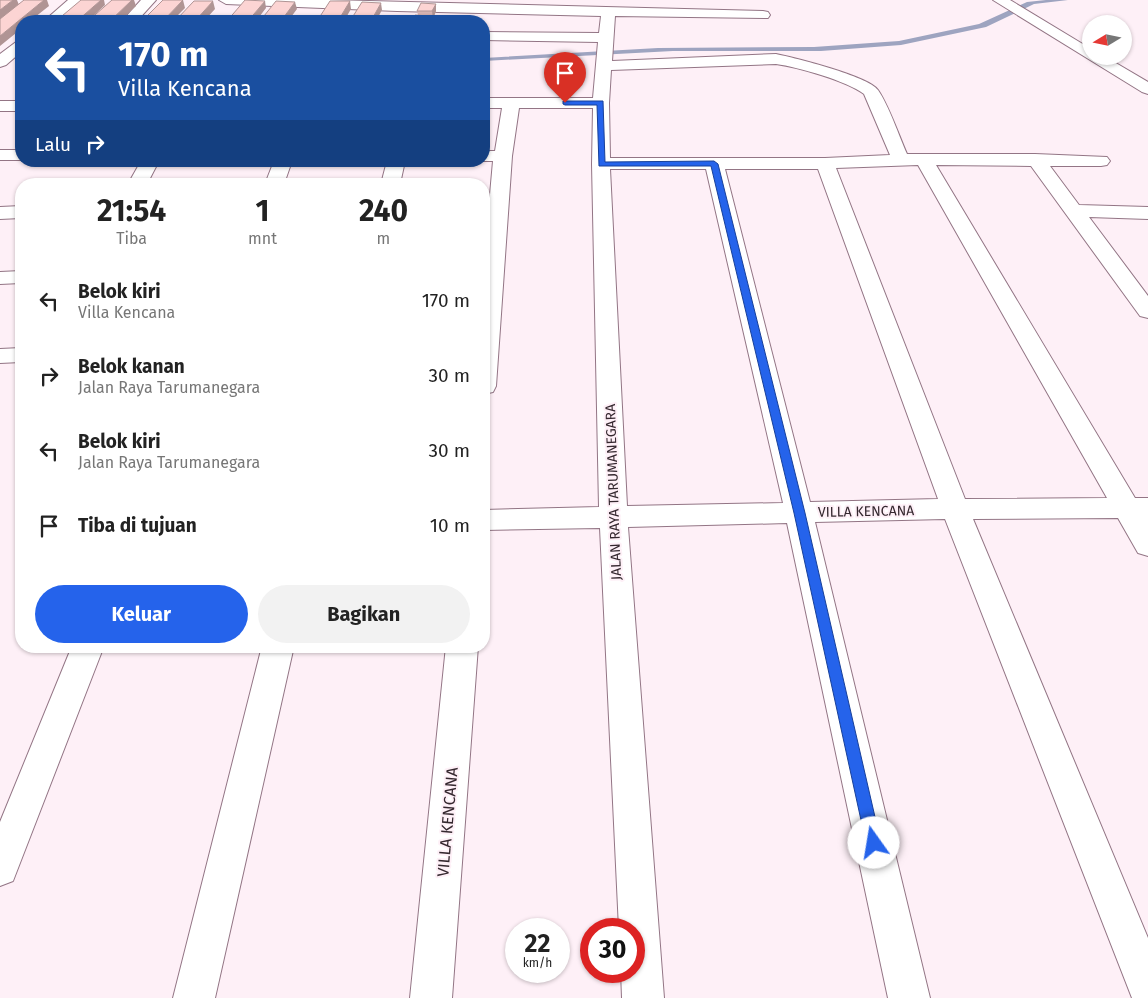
<!DOCTYPE html>
<html lang="id">
<head>
<meta charset="utf-8">
<style>
	:root { --surface:#fff; --page:#f2f2f2; --text:#222; --muted:#767676; --accent:#2563eb }
	body { margin:0; font-family:"Fira Sans",sans-serif; background:var(--page); color:var(--text); height:100vh; display:flex; flex-direction:column; font-size:19px; white-space:nowrap }
	* { box-sizing:border-box; margin:0 }
	p { font-size:16px; color:var(--muted) }
	.icon { flex:none; width:28px; height:28px; fill:none; stroke:currentColor; stroke-width:2; stroke-linecap:round; stroke-linejoin:round }
	.map { position:relative; flex:1; overflow:hidden }
	.panel { position:absolute; left:15px; top:178px; width:475px; height:475px; display:flex; flex-direction:column; background:var(--surface); border-radius:20px; box-shadow:0 1px 4px #0004 }
	.panel>* { flex:none }
	.top-card { position:absolute; left:15px; top:15px; width:475px; height:152px; border-radius:20px; box-shadow:0 1px 4px #0004; background:#1a4fa0; color:#fff; overflow:hidden }
	.needle { width:32px; rotate:260deg }
	.tools { position:absolute; left:1082px; top:15px; display:grid; gap:10px }
	.tools a { display:grid; place-items:center; width:50px; height:50px; border-radius:50%; background:var(--surface); box-shadow:0 1px 4px #0004; font-size:25px }
	.speed { position:absolute; left:505px; top:918px; display:flex; gap:10px; font-size:25px; font-weight:700; text-align:center }
	.speed>* { display:grid; place-content:center; width:65px; height:65px; border-radius:50%; background:var(--surface); box-shadow:0 1px 4px #0004; line-height:1 }
	.speed small { font-size:12px; font-weight:400 }
	.speed .limit { border:8px solid #d22; background:#fff; color:#111 }
	.pin { position:absolute; display:grid; place-items:center; width:42px; height:42px; color:#fff; margin:-51px -21px; border-radius:50% 50% 50% 0; rotate:-45deg; box-shadow:0 0 5px #0007 }
	.pin .icon { rotate:45deg }
	.me { position:absolute; width:55px; margin:-28px; rotate:347deg; stroke-linejoin:round; filter:drop-shadow(0 0 4px #0008) }
	.turn { display:flex; align-items:center; gap:18px; height:105px; padding:0 20px; font-size:22px }
	.turn .icon { width:65px; height:65px; stroke-width:2.5 }
	.turn b { display:block; font-size:35px; line-height:42px }
	.then { display:flex; align-items:center; height:48px; padding:0 20px; background:#0003; gap:10px; font-size:19px }
	.eta { display:flex; justify-content:space-evenly; align-items:center; height:85px; text-align:center }
	.eta b { font-size:30px; font-weight:700; line-height:35px }
	.button { display:flex; gap:10px; margin-top:auto; padding:10px 20px }
	.button a { flex:1; height:58px; border-radius:30px; background:var(--accent); color:#fff; font-size:20px; font-weight:700; line-height:58px; text-align:center }
	.button a+a { background:var(--page); color:var(--text) }
	ul { padding:0; list-style:none }
	li { display:flex; align-items:center; gap:15px; height:75px; padding:0 20px }
	li div { flex:1 }
	li b { display:block; font-size:19px }
	li em { font-style:normal }
	.map>svg:first-child { display:block }
	.water { fill:#9ea4c0 }
	.lines { fill:none; stroke-linecap:round; stroke-linejoin:round }
	.minor-casing { stroke:#937585; stroke-width:2 }
	.minor { fill:#fff; fill-rule:evenodd }
	.wall { fill:#d9b6b5 }
	.shaded-wall { fill:#b09494 }
	.building { fill:#fcd4d3; stroke:#b09494 }
	.route { fill:#2563eb; stroke:#184099 }
	.labels { text-anchor:middle; stroke-width:4; stroke-linejoin:round; paint-order:stroke }
	.street-label { font-size:14px; fill:#35282f; stroke:#fef0f7 }
	.near-street-label { font-size:16px; fill:#35282f; stroke:#fef0f7 }
</style>
</head>
<body>
<div class="map">
<svg width="1148" height="998" viewBox="0 0 1148 998">
	<rect width="100%" height="100%" fill="#fef0f7"/>
	<!-- water -->
	<path class="water" d="M1046 0H1068L1034 4 986 27 901 45 821 51H673L484 61V58L658 48 814 47 899 41 979 24 1027 2Z"/>
	<g class="lines">
		<defs>
			<path id="minor" d="M68 0H84L60 21H44Z
				M141 0H156L137 21H122Z
				M219 0H329L763 11 768 12 770 15 768 18 615 16 612 61 776 54C795 58 868 76 878 90 889 106 899 136 907 154H1035L1107 157 1110 161 1107 165 1101 166H1050L1079 205 1148 207V219L1089 217 1148 296V318L1140 316 1031 166 936 165 1135 498H1148V556L1138 553 1118 518 973 519 1148 938V998H1132L945 519 815 522 930 998H888L787 523 628 527 664 998H622L621 971H634V929H619L600 528 484 530V510L599 507 592 164 593 108H519L512 156 496 386 493 392 484 394V262L493 161H484V151H495L502 108H484V98H593L598 42 484 40V32L599 33 601 16 397 11 226 4ZM776 64C798 67 847 81 864 94L890 155 825 158H610L609 103 611 70ZM918 165 1107 498 965 499 836 168ZM610 169H706L783 503 627 506ZM725 169H818L938 499 810 502Z
				M993 0H1010L1091 49V56H1104L1148 82V94L1142 92Z
				M21 41V52L6 65 0 67V54L16 42Z
				M0 101H21V111H0Z
				M0 150H21V160H0Z
				M141 161H159L147 184H128Z
				M274 161H292L284 184H265Z
				M387 161H405L400 184H381Z
				M21 206V218L0 219V207Z
				M21 271V283L0 284V272Z
				M21 348V362L0 363V349Z
				M72 646H104L13 881 0 886V822Z
				M262 646H294L215 998H173Z
				M446 646H478L452 998H410Z"/>
		</defs>
		<!-- minor casing -->
		<use href="#minor" class="minor-casing"/>
		<!-- minor -->
		<use href="#minor" class="minor"/>
	</g>
	<!-- wall -->
	<path class="wall" d="M436 4V11L434 16H446L412 21 418 15 417 11Z"/>
	<!-- shaded-wall -->
	<path class="shaded-wall" d="M13 0H17L19 5 0 20V10Z
		M44 0H47L49 6 30 21H21V29L0 46V36Z
		M101 0H104L105 5 88 21H77Z
		M132 0H134L136 6 120 21H110Z
		M183 0 185 8 172 21H163Z
		M213 1 215 9 204 21H195Z
		M265 1 266 8 256 21H248Z
		M350 1 351 9 344 21H338Z
		M295 2 297 9 288 21H281Z
		M381 3 382 10 376 21H371Z
		M436 4V11L433 19 432 11Z"/>
	<!-- building -->
	<path class="building" d="M0 0H13L0 10Z
		M24 0H44L0 36V19Z
		M81 0H101L77 21H56Z
		M112 0H132L110 21H88Z
		M163 0H183L163 21H142Z
		M245 0 265 1 248 21H227Z
		M194 1H213L195 21H175Z
		M276 1 295 2 281 21H260Z
		M330 1H350L338 21H317Z
		M362 2 381 3 371 21H350Z
		M421 3 436 4 432 11H417Z
		M415 15 429 16 427 21H412Z
		M431 16H446L444 21H429Z"/>
	<!-- route -->
	<path class="route" d="M563 101H603L605 162 714 161 718 164 805 513 881 843 879 848 874 850 868 848 866 843 794 513 711 166H599L597 105H565L563 104Z"/>
	<g class="labels">
		<!-- street labels -->
		<g class="street-label">
			<text transform="translate(613 492) rotate(-92)" y="5">JALAN RAYA TARUMANEGARA</text>
			<text transform="translate(866 511) rotate(-1)" y="5">VILLA KENCANA</text>
		</g>
		<!-- near-street labels -->
		<g class="near-street-label">
			<text transform="translate(447 822) rotate(-85)" y="6">VILLA KENCANA</text>
		</g>
	</g>
</svg>
<div class="tools">
<a><svg class="needle" viewBox="-14 -14 28 28"><path d="M0-13l5 13h-10z" fill="#e53935"/><path d="M0 13l5-13h-10z" fill="#767676"/></svg></a>
</div>
<div class="speed"><div>22<small>km/h</small></div><div class="limit">30</div></div>
<div class="pin" style="left:565px;top:103px;background:#d93025"><svg class="icon" aria-label="arrive" viewBox="0 0 24 24"><path d="M6 21V4h12l-3 4 3 4H6"/></svg></div>
<svg class="me" style="left:874px;top:843px" viewBox="-20 -20 40 40"><circle r="19" fill="#fff"/><path d="M0-13L10 11 0 6-10 11z" fill="#2563eb"/></svg>
<div class="top-card">
<div class="turn"><svg class="icon" aria-label="left" viewBox="0 0 24 24"><path d="M17 20v-9H6M10 6l-5 5 5 5"/></svg><div><b>170 m</b>Villa Kencana</div></div>
<div class="then">Lalu<svg class="icon" aria-label="right" viewBox="0 0 24 24"><path d="M7 20v-9h11M14 6l5 5-5 5"/></svg></div>
</div>
<section class="panel">
<div class="eta">
<div><b>21:54</b><p>Tiba</p></div>
<div><b>1</b><p>mnt</p></div>
<div><b>240</b><p>m</p></div>
</div>
<ul>
<li><svg class="icon" aria-label="left" viewBox="0 0 24 24"><path d="M17 20v-9H6M10 6l-5 5 5 5"/></svg><div><b>Belok kiri</b><p>Villa Kencana</p></div><em>170 m</em></li>
<li><svg class="icon" aria-label="right" viewBox="0 0 24 24"><path d="M7 20v-9h11M14 6l5 5-5 5"/></svg><div><b>Belok kanan</b><p>Jalan Raya Tarumanegara</p></div><em>30 m</em></li>
<li><svg class="icon" aria-label="left" viewBox="0 0 24 24"><path d="M17 20v-9H6M10 6l-5 5 5 5"/></svg><div><b>Belok kiri</b><p>Jalan Raya Tarumanegara</p></div><em>30 m</em></li>
<li><svg class="icon" aria-label="arrive" viewBox="0 0 24 24"><path d="M6 21V4h12l-3 4 3 4H6"/></svg><div><b>Tiba di tujuan</b></div><em>10 m</em></li>
</ul>
<div class="button"><a>Keluar</a><a>Bagikan</a></div>
</section>
</div>
</body>
</html>
